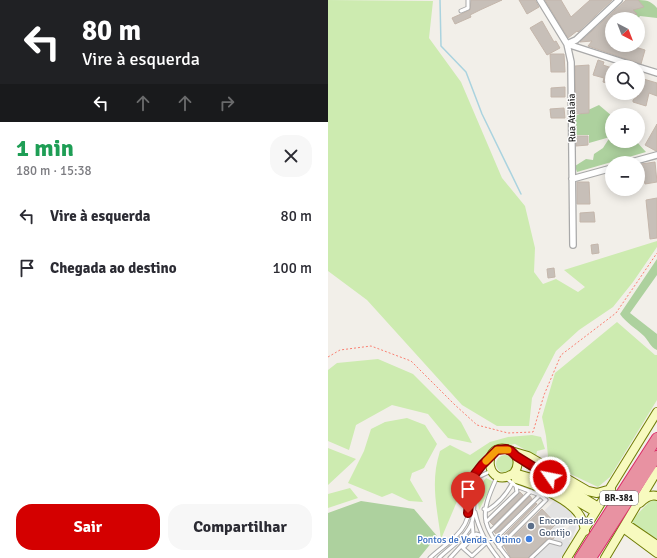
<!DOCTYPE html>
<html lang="pt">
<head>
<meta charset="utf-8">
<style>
	:root { --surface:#fff; --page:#f7f7f7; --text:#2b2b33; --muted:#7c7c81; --accent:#d40000 }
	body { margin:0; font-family:Signika,sans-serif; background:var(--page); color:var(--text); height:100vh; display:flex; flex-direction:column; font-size:15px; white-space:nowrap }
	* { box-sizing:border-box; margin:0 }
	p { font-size:13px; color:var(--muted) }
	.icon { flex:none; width:22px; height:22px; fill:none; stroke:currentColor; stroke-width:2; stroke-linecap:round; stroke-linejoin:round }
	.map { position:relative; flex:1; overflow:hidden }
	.drawer { display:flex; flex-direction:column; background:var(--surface); width:328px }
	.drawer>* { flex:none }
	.guide { background:#202124; color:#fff; overflow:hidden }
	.needle { width:26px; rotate:138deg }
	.fabs { position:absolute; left:277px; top:12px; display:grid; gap:8px }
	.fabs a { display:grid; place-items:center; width:40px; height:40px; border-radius:50%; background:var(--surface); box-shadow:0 2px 10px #0003; font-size:20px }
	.pin { position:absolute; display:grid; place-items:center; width:34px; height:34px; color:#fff; margin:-41px -17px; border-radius:50% 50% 50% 0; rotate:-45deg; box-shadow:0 0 4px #0007 }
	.pin .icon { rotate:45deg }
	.me { position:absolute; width:44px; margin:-22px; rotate:303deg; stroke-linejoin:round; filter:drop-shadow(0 0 3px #0008) }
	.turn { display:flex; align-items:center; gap:14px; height:84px; padding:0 16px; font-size:18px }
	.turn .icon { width:52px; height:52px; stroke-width:2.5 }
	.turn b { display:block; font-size:28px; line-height:34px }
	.lanes { display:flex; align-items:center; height:38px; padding:0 16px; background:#0003; justify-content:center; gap:20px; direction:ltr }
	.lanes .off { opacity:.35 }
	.round { display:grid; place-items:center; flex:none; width:42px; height:42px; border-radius:16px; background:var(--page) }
	.overview { display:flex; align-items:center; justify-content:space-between; height:68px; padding:0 16px }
	h1 { font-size:24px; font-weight:800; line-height:30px; color:#1e9e55 }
	.cta { display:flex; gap:8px; margin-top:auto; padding:8px 16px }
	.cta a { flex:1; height:46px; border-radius:16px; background:var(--accent); color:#fff; font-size:16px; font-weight:800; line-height:46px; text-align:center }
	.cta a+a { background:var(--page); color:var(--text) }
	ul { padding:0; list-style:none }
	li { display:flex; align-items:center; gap:12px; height:52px; padding:0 16px }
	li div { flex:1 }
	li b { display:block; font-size:15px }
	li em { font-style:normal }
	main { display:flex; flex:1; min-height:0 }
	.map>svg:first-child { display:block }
	.grass { fill:#cdebb0 }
	.forest { fill:#add19e }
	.parking { fill:#e2e2e2 }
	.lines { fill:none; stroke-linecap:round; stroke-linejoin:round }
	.stream { stroke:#aad3df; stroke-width:1.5 }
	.building { fill:#c7bfb8; stroke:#c4b6ab }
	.lane-casing { stroke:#a9a9a9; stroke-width:5 }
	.street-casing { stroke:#a9a9a9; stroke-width:8 }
	.secondary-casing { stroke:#707d05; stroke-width:10 }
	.highway-casing { stroke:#dc2a67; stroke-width:12 }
	.path { stroke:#fa8072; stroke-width:1; stroke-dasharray:2 2; stroke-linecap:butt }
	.lane { stroke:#fff; stroke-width:3 }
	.street { stroke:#fff; stroke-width:5.5 }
	.secondary { stroke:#f7fabf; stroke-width:8 }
	.highway { stroke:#e892a2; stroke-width:10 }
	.route-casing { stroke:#8a0000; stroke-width:10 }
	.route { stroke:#d40000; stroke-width:7 }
	.slow { stroke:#f59e0b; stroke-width:7 }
	.service-dot { fill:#5c6f8a; stroke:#fff; stroke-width:1.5 }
	.shop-dot { fill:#3f7fe0; stroke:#fff; stroke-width:1.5 }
	.labels { text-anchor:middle; stroke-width:3; stroke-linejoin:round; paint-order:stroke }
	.shield { fill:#fff; stroke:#646464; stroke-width:1 }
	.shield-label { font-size:9px; font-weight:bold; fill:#222 }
	.street-label { font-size:10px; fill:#222; stroke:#fff }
	.service-label { font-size:10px; fill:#4e5e75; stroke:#fff; text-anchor:start }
	.shop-label { font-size:10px; fill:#366cbe; stroke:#fff; text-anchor:end }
</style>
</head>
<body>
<main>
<section class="drawer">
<div class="guide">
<div class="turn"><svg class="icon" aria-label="left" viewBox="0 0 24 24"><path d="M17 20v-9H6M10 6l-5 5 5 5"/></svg><div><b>80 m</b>Vire à esquerda</div></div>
<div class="lanes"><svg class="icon" aria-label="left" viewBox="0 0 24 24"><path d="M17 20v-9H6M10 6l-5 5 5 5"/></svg><svg class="icon off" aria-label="ahead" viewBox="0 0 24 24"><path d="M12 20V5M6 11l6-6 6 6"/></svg><svg class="icon off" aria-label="ahead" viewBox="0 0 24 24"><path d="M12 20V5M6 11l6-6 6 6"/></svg><svg class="icon off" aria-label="right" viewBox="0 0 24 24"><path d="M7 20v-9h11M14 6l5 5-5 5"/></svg></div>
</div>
<div class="overview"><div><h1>1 min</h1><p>180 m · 15:38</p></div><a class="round"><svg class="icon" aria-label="close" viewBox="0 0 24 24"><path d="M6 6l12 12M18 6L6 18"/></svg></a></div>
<ul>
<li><svg class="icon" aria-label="left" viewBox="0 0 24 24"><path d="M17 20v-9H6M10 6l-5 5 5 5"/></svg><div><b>Vire à esquerda</b></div><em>80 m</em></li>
<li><svg class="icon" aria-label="arrive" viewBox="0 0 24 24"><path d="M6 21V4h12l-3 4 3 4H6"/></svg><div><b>Chegada ao destino</b></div><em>100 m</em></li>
</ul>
<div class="cta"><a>Sair</a><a>Compartilhar</a></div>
</section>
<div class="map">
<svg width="329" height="558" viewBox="0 0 329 558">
	<rect width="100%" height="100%" fill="#f2efe9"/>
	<!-- grass -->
	<path class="grass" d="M0 0 105 1 101 38 133 82 174 178 197 206 207 248 206 272 215 284 228 279 250 292 257 287 236 270 329 241V247L305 282 285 307 251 330 228 351 204 398 201 426H169L134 405 39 300 0 271Z
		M289 322 327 355H329V400L282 477 270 487 217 462 220 456 218 436 214 417 227 373Z
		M50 359 85 374 133 422 144 443 120 438 100 414 64 405 28 425 21 450 0 441V370L9 363Z
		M79 418 97 425 109 444 96 468 84 473 82 480 95 502 81 501 64 493 54 497 20 483 36 451 43 429 57 422Z
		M204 435 213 437 217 449 209 451 208 456 187 444 165 448 152 461 139 486 130 499 113 539C109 508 102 482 112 451L122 445 142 455 162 442 180 437Z
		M0 448 28 459 0 485Z
		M168 464a9 9 0 1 1 18 0a9 9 0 1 1-18 0Z
		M158 478 164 481 163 487 151 510C149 499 150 486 158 478Z
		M22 488 30 498 0 508V494Z
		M325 500H329V539L302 522 320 503Z"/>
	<!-- forest -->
	<path class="forest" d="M308 0C318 0 322 0 329 8V18L312 16 310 19H302Z
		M271 105 284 116V141H308L318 152 249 172 247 166 258 159 265 160 266 154 275 148 282 137 261 143V135H245V117Z
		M329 259V275L302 313 329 334V350C322 347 321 341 316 336 308 328 298 323 292 314Z
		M33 501 86 509 109 536 91 558H0V513Z"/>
	<!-- parking -->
	<path class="parking" d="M227 500 244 511V517L237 526 226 535 222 530 228 524 219 514 213 520 210 517Z
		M245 521 249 523 248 528 244 539 241 541 243 544 233 558H206L227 537 229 538 240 528Z"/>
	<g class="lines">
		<!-- stream -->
		<path class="stream" d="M112 0 113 46 138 72 154 114 193 194"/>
	</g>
	<!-- building -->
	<path class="building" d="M143 0H174L152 10 142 15 143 17 127 24 124 18 142 10Z
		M191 0H207L211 7 199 14Z
		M217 0H233L243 17 262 0H284L250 32 249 31 240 38Z
		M298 0H310L316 7 305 10 309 14 299 18 300 19H284V45H304V46L317 50 313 64 260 46 264 41 252 42Z
		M214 21 226 42 228 41 232 48 219 55 202 28Z
		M222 54H236L237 72H223Z
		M270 60 276 62 275 65 284 68V78L282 84 275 82 276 78 265 75Z
		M261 65V113L248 114 247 66Z
		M312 78 329 83V96L321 93 318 106 305 102V100L310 96 302 93H310V81H312Z
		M237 87V97H223V88Z
		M236 108 237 118H223L222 109Z
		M329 124V151H328L317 145Z
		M248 136H260V145L248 146Z
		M327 162 329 182 317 184 313 164Z
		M249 182H261L262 204H249Z
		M329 198V238L322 239 318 200Z
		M266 212 267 222H252V213Z
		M270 244 271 253 264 254 263 245Z
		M226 268 227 277 220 278 219 269Z
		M192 492 195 495 165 525 162 522Z
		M202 496 204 499 168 534 166 532Z
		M208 503 209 504 174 540 173 538Z
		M214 509 228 524 222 530 228 536 225 539H219L200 558H183L176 546Z"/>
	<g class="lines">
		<defs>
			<path id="lane" d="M133 11 140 8V0
				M169 477C151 516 153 524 180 558
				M156 509 160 510C171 503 179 494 185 482
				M147 512C151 531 159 544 170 558
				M158 522 189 492 188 486
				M162 532 203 491
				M155 536 148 534 135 548 144 556 158 543
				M166 540 212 495
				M171 547 218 500 212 495 188 486 178 478
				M102 558C113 547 130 538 137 524 150 498 134 481 161 458
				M111 558C122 547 139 537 144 522 148 511 143 484 151 477 154 475 159 473 163 471
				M122 558 145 533 144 521
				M203 558 221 541 232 544"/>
			<path id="street" d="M212 0 239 44 243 62 245 245
				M239 44 310 67
				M239 44 248 40 291 0
				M310 67 329 73
				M300 163 329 155
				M244 179 284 168"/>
			<path id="secondary" d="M183 451 200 456 260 491 269 493 283 489
				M188 456 267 505
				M186 473C192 465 191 451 178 449 152 444 159 492 186 473L214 481 264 510
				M188 479C205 484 239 498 250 513 254 518 256 525 257 531
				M312 503C317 498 322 494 329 496
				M301 526 329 545
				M298 530 329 553
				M239 558 329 412
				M277 558 329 471"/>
			<path id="highway" d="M252 558 329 438
				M263 558 329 456"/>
		</defs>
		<!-- lane casing -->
		<use href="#lane" class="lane-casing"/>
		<!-- street casing -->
		<use href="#street" class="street-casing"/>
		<!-- secondary casing -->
		<use href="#secondary" class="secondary-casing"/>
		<!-- highway casing -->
		<use href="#highway" class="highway-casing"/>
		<!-- path -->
		<path class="path" d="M0 357 12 350 43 346 83 361 127 405 149 425 180 433 205 432 216 395 233 355 288 313 329 253"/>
		<!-- lane -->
		<use href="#lane" class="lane"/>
		<!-- street -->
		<use href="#street" class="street"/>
		<!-- secondary -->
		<use href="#secondary" class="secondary"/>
		<!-- highway -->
		<use href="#highway" class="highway"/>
	</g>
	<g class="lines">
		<defs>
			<path id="route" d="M140 513 143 485 147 474 154 465 169 450 178 449 183 451 188 456 222 477"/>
		</defs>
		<!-- route casing -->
		<use href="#route" class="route-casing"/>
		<!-- route -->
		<use href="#route" class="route"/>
		<!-- slow -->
		<path class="slow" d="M158 461 169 450H180"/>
	</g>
	<!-- markers -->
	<circle class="service-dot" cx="203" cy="526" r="4"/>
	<circle class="shop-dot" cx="201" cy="539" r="4"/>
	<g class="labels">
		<!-- shield labels -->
		<rect class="shield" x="272" y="491" width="38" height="14" rx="3"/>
		<g class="shield-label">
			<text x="291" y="501">BR-381</text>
		</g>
		<!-- street labels -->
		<g class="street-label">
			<text transform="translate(243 118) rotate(-91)" y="4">Rua Atalaia</text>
		</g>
		<!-- service labels -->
		<g class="service-label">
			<text x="211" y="524">Encomendas<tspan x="211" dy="12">Gontijo</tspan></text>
		</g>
		<!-- shop labels -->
		<g class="shop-label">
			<text x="193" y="543">Pontos de Venda - Ótimo</text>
		</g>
	</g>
</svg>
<div class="fabs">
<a><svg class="needle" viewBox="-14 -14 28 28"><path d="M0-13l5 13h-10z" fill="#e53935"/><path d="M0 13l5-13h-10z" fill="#7c7c81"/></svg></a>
<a><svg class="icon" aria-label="search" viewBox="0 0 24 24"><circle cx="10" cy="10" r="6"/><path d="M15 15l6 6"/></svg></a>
<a>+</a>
<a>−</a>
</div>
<div class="pin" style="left:140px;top:513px;background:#d93025"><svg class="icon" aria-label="arrive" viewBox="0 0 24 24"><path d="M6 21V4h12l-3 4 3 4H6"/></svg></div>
<svg class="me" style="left:222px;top:477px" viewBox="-20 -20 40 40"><circle r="17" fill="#d40000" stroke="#fff" stroke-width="3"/><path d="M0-11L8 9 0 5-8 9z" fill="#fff"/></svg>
</div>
</main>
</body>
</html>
